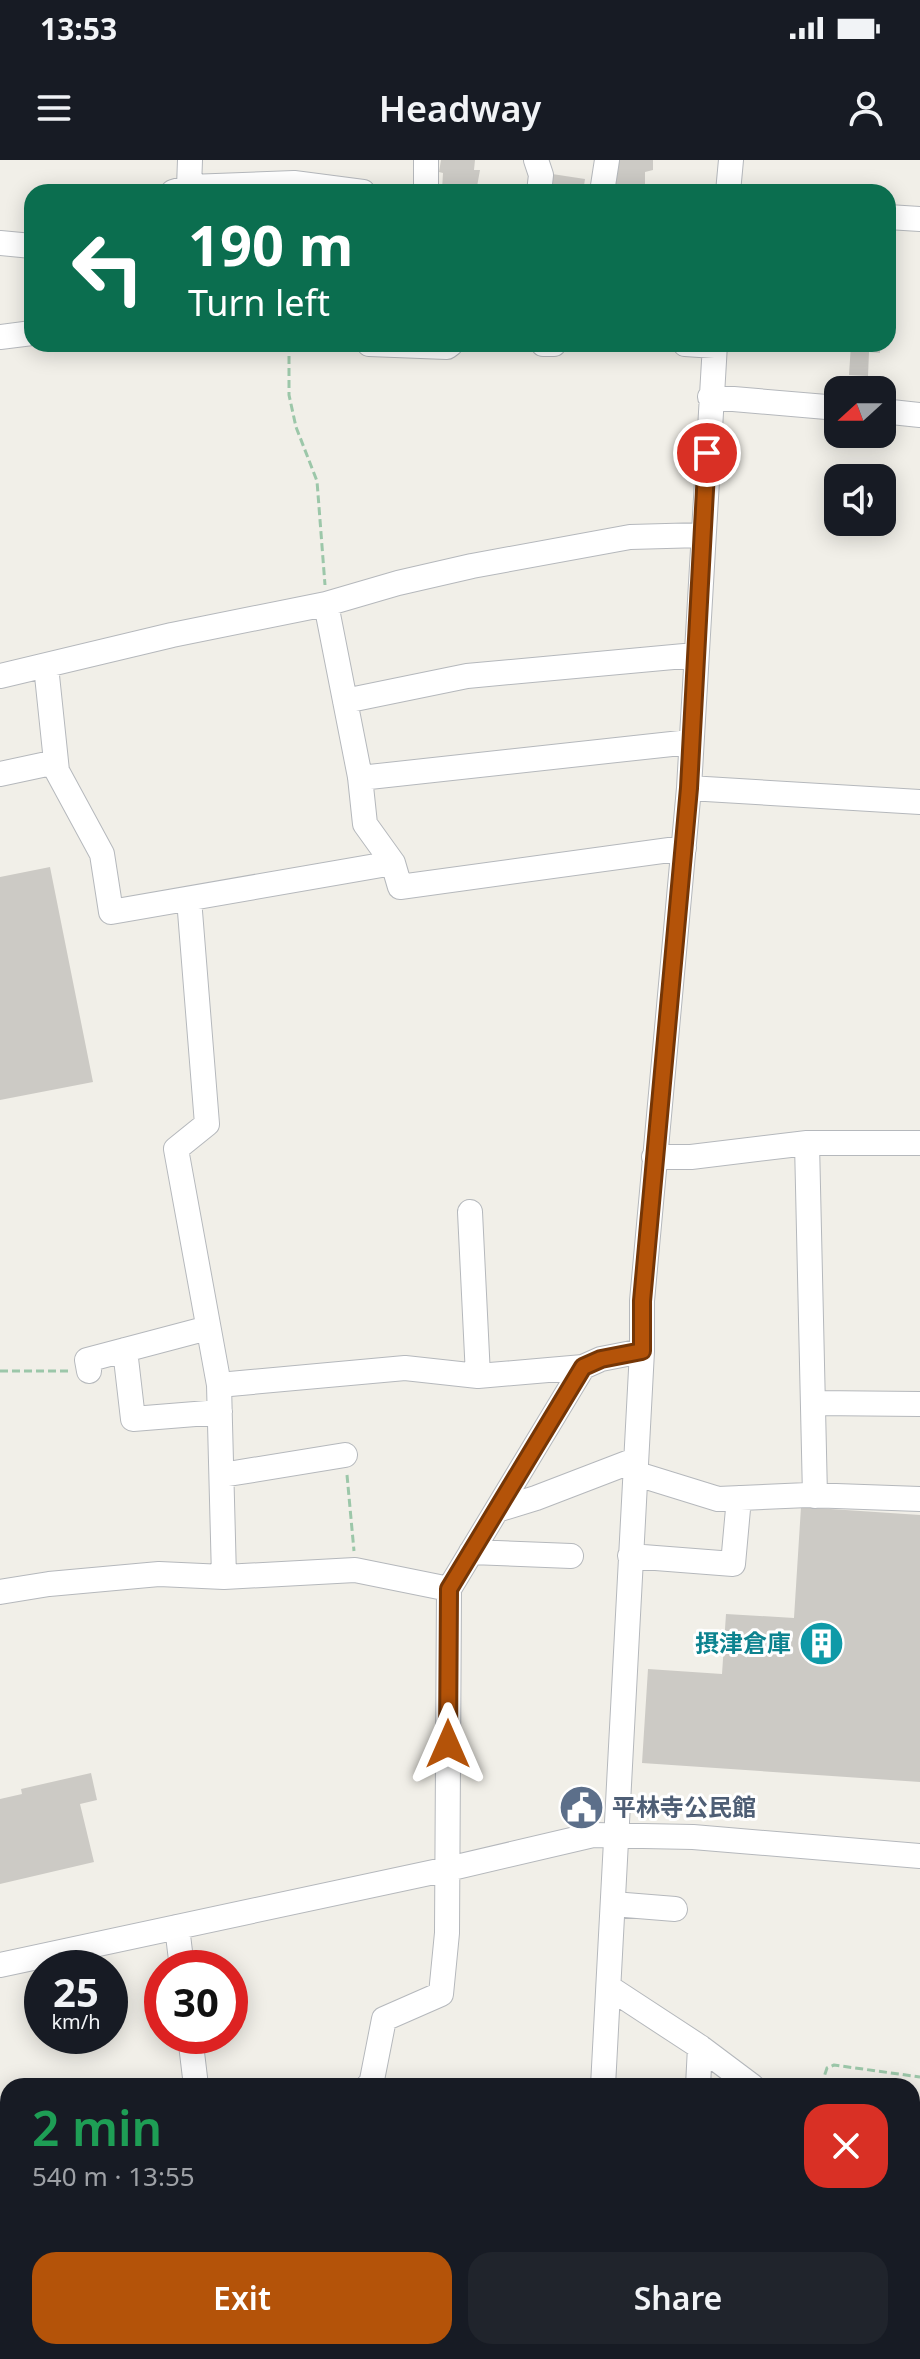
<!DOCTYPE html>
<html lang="en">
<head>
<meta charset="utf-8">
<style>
	:root { --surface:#171b24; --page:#20242c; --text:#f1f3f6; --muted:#9ea1a6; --accent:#b45309 }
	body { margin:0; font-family:"Noto Sans","Noto Sans JP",sans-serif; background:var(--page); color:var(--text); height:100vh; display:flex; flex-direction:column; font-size:30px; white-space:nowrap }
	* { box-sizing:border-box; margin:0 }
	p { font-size:26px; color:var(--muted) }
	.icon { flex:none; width:44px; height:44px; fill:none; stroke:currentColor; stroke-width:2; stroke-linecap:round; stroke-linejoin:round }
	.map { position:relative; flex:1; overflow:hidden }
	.panel { position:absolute; left:0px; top:1918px; width:920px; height:282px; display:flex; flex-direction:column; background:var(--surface); border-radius:24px 24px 0 0; box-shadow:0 4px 20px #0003 }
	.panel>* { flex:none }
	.hud { position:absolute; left:24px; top:24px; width:872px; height:168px; border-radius:24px; box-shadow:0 4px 20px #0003; background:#0b6e4f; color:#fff; overflow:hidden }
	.needle { width:52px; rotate:249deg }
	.tools { position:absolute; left:824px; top:216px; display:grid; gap:16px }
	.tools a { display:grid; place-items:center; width:72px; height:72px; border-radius:16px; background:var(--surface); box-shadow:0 4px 20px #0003; font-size:40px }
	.speed { position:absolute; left:24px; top:1790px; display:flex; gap:16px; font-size:40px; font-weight:700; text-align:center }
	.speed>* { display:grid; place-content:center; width:104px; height:104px; border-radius:50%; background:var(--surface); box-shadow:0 4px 20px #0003; line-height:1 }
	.speed small { font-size:20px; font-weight:400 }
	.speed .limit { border:12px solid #d22; background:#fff; color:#111 }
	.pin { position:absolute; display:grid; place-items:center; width:68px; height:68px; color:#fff; margin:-34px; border:4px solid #fff; border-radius:50%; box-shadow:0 2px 8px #0007 }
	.me { position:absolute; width:88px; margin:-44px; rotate:0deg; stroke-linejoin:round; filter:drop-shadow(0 0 6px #0008) }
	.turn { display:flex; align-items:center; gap:28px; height:168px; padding:0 32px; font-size:36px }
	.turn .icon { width:104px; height:104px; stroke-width:2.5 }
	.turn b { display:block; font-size:56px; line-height:68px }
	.round { display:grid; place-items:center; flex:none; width:84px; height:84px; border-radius:24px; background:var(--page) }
	.summary { display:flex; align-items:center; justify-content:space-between; height:136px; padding:0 32px }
	h1 { font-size:48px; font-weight:600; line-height:60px; color:#1e9e55 }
	.cta { display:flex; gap:16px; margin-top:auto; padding:16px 32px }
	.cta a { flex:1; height:92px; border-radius:24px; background:var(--accent); color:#fff; font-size:32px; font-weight:600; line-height:92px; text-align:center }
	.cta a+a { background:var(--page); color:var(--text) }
	.status { display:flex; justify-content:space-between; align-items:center; height:56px; padding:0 40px; background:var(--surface); direction:ltr }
	.status svg { height:22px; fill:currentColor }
	header { display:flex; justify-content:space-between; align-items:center; height:104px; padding:0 32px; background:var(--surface); font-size:36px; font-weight:600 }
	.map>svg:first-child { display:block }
	.building { fill:#cccac5 }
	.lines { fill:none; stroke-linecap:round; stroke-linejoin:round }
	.minor-casing { stroke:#b5b8bc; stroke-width:26 }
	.path { stroke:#9cc7a9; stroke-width:3; stroke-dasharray:8 4; stroke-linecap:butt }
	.minor { stroke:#fff; stroke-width:24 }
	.route-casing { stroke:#753606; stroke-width:20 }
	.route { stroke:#b45309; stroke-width:14 }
	.labels { text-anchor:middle; stroke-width:6; stroke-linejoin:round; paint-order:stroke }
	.culture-label { font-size:24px; font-weight:bold; fill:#0d838f; stroke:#fff; text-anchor:end }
	.service-label { font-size:24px; font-weight:bold; fill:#4e5e75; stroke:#fff; text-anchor:start }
</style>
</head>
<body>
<div class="status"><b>13:53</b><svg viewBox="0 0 49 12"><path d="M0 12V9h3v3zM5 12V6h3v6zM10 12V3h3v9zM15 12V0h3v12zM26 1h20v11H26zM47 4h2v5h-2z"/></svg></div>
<header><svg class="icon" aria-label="menu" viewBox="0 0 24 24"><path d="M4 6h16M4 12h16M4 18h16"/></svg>Headway<svg class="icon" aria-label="person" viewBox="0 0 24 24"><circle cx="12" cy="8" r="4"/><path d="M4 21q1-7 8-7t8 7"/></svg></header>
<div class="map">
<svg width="920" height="2199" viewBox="0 0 920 2199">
	<rect width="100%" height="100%" fill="#f1efe8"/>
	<!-- building -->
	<path class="building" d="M441 0H475L474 10H480L476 32 442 30 443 13 439 12Z
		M618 0H653V10L645 12V32H610L611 13H617Z
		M552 14 585 19 583 32H550Z
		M851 184H880V193L869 192 868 216 849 215Z
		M50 707 93 922 0 940V717Z
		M801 1347 920 1355V1622L642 1603 648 1509 722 1514 726 1454 794 1458Z
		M91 1613 97 1640 80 1644 94 1702 0 1724V1639L22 1634 21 1629Z
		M572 1633 592 1634 591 1661 571 1660Z"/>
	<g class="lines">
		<defs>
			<path id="minor" d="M426 0V32
				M536 0 541 15 539 32
				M189 27 190 0
				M173 32 189 27 294 23 363 32
				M602 32 607 0
				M728 32 731 0
				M888 57 920 59
				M0 83 32 86
				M0 177 32 173
				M369 184 447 187 451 184
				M543 184H554
				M685 184 715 186
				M710 237 838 248
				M882 251 920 255
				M326 444 360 617 365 664 393 703 400 727 684 688
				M46 506 57 611 102 694 111 752 393 703
				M0 516 172 475 326 444 398 423 472 406 630 377 702 375
				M345 541 467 516 695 495
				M0 614 56 602
				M360 618 690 582
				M689 628 920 642
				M189 739 207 964 176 989 219 1225 224 1417
				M807 983 815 1336
				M654 997H691L807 983H920
				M470 1052 478 1216
				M125 1190 133 1259 220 1252
				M89 1211 87 1200 208 1168
				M219 1225 405 1208 478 1216 583 1207 601 1199 642 1191
				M814 1243 920 1244
				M634 1313 718 1339 808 1335 920 1339
				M222 1315 345 1295
				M497 1350 536 1338 635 1300
				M471 1392 571 1396
				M630 1396 733 1404 739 1338
				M0 1432 49 1424 159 1414 224 1417 355 1410 449 1429
				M613 1744 675 1749
				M177 1767 182 1808
				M0 1805 448 1709 593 1675 693 1677 920 1696
				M610 1828 700 1887 752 1926
				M190 1876 196 1926
				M368 1926 371 1925 384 1859 441 1834 447 1773 449 1429 583 1207
				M603 1926 642 1191V1141L689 628 715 184
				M698 1926 700 1887
				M0 2128H8
				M292 2192 293 2199
				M585 2199 586 2192
				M681 2199 682 2192
				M770 2199V2192"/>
		</defs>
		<!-- minor casing -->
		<use href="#minor" class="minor-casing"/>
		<!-- path -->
		<path class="path" d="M289 184V235L296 267 317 321 325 425
			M0 1211H68
			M347 1315 354 1391
			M821 1926 827 1908 834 1905 920 1917"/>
		<!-- minor -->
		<use href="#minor" class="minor"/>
	</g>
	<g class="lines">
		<defs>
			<path id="route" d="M448 1584 449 1429 583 1207 601 1199 642 1191V1141L689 628 707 293"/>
		</defs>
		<!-- route casing -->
		<use href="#route" class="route-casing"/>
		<!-- route -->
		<use href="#route" class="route"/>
	</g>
	<!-- icons -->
	<defs>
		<symbol id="building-disc" viewBox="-11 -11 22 22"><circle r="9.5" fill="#0f9aa8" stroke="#fff"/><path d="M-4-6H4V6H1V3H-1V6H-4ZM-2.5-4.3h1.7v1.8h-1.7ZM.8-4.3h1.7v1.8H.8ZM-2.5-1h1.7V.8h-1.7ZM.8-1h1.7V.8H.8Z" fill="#fff"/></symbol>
		<symbol id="civic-disc" viewBox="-11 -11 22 22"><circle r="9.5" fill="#5c6f8a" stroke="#fff"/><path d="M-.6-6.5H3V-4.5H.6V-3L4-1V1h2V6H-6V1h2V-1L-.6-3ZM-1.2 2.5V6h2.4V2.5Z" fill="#fff"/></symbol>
	</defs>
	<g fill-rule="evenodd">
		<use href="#building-disc" x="796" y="1458" width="51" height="51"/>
		<use href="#civic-disc" x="556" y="1622" width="51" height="51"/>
	</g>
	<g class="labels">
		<!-- culture labels -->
		<g class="culture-label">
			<text x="791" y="1492">摂津倉庫</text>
		</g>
		<!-- service labels -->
		<g class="service-label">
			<text x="612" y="1656">平林寺公民館</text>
		</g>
	</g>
</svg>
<div class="tools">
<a><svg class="needle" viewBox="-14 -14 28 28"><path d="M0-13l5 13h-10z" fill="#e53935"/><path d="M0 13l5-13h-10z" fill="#9ea1a6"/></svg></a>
<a><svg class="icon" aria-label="sound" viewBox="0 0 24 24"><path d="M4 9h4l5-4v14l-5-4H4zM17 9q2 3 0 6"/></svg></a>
</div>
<div class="speed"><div>25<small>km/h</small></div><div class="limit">30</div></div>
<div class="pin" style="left:707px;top:293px;background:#d93025"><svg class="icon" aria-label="arrive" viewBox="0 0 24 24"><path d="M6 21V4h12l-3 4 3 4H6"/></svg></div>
<svg class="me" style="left:448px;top:1584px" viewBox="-20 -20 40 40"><path d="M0-17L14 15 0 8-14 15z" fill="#b45309" stroke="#fff" stroke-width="4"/></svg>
<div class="hud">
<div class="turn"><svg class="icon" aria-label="left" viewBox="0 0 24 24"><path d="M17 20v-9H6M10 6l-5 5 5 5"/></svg><div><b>190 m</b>Turn left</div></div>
</div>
<section class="panel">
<div class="summary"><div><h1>2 min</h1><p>540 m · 13:55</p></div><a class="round" style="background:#d93025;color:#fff"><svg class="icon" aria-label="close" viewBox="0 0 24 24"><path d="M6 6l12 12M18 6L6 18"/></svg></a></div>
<div class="cta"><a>Exit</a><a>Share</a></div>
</section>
</div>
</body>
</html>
